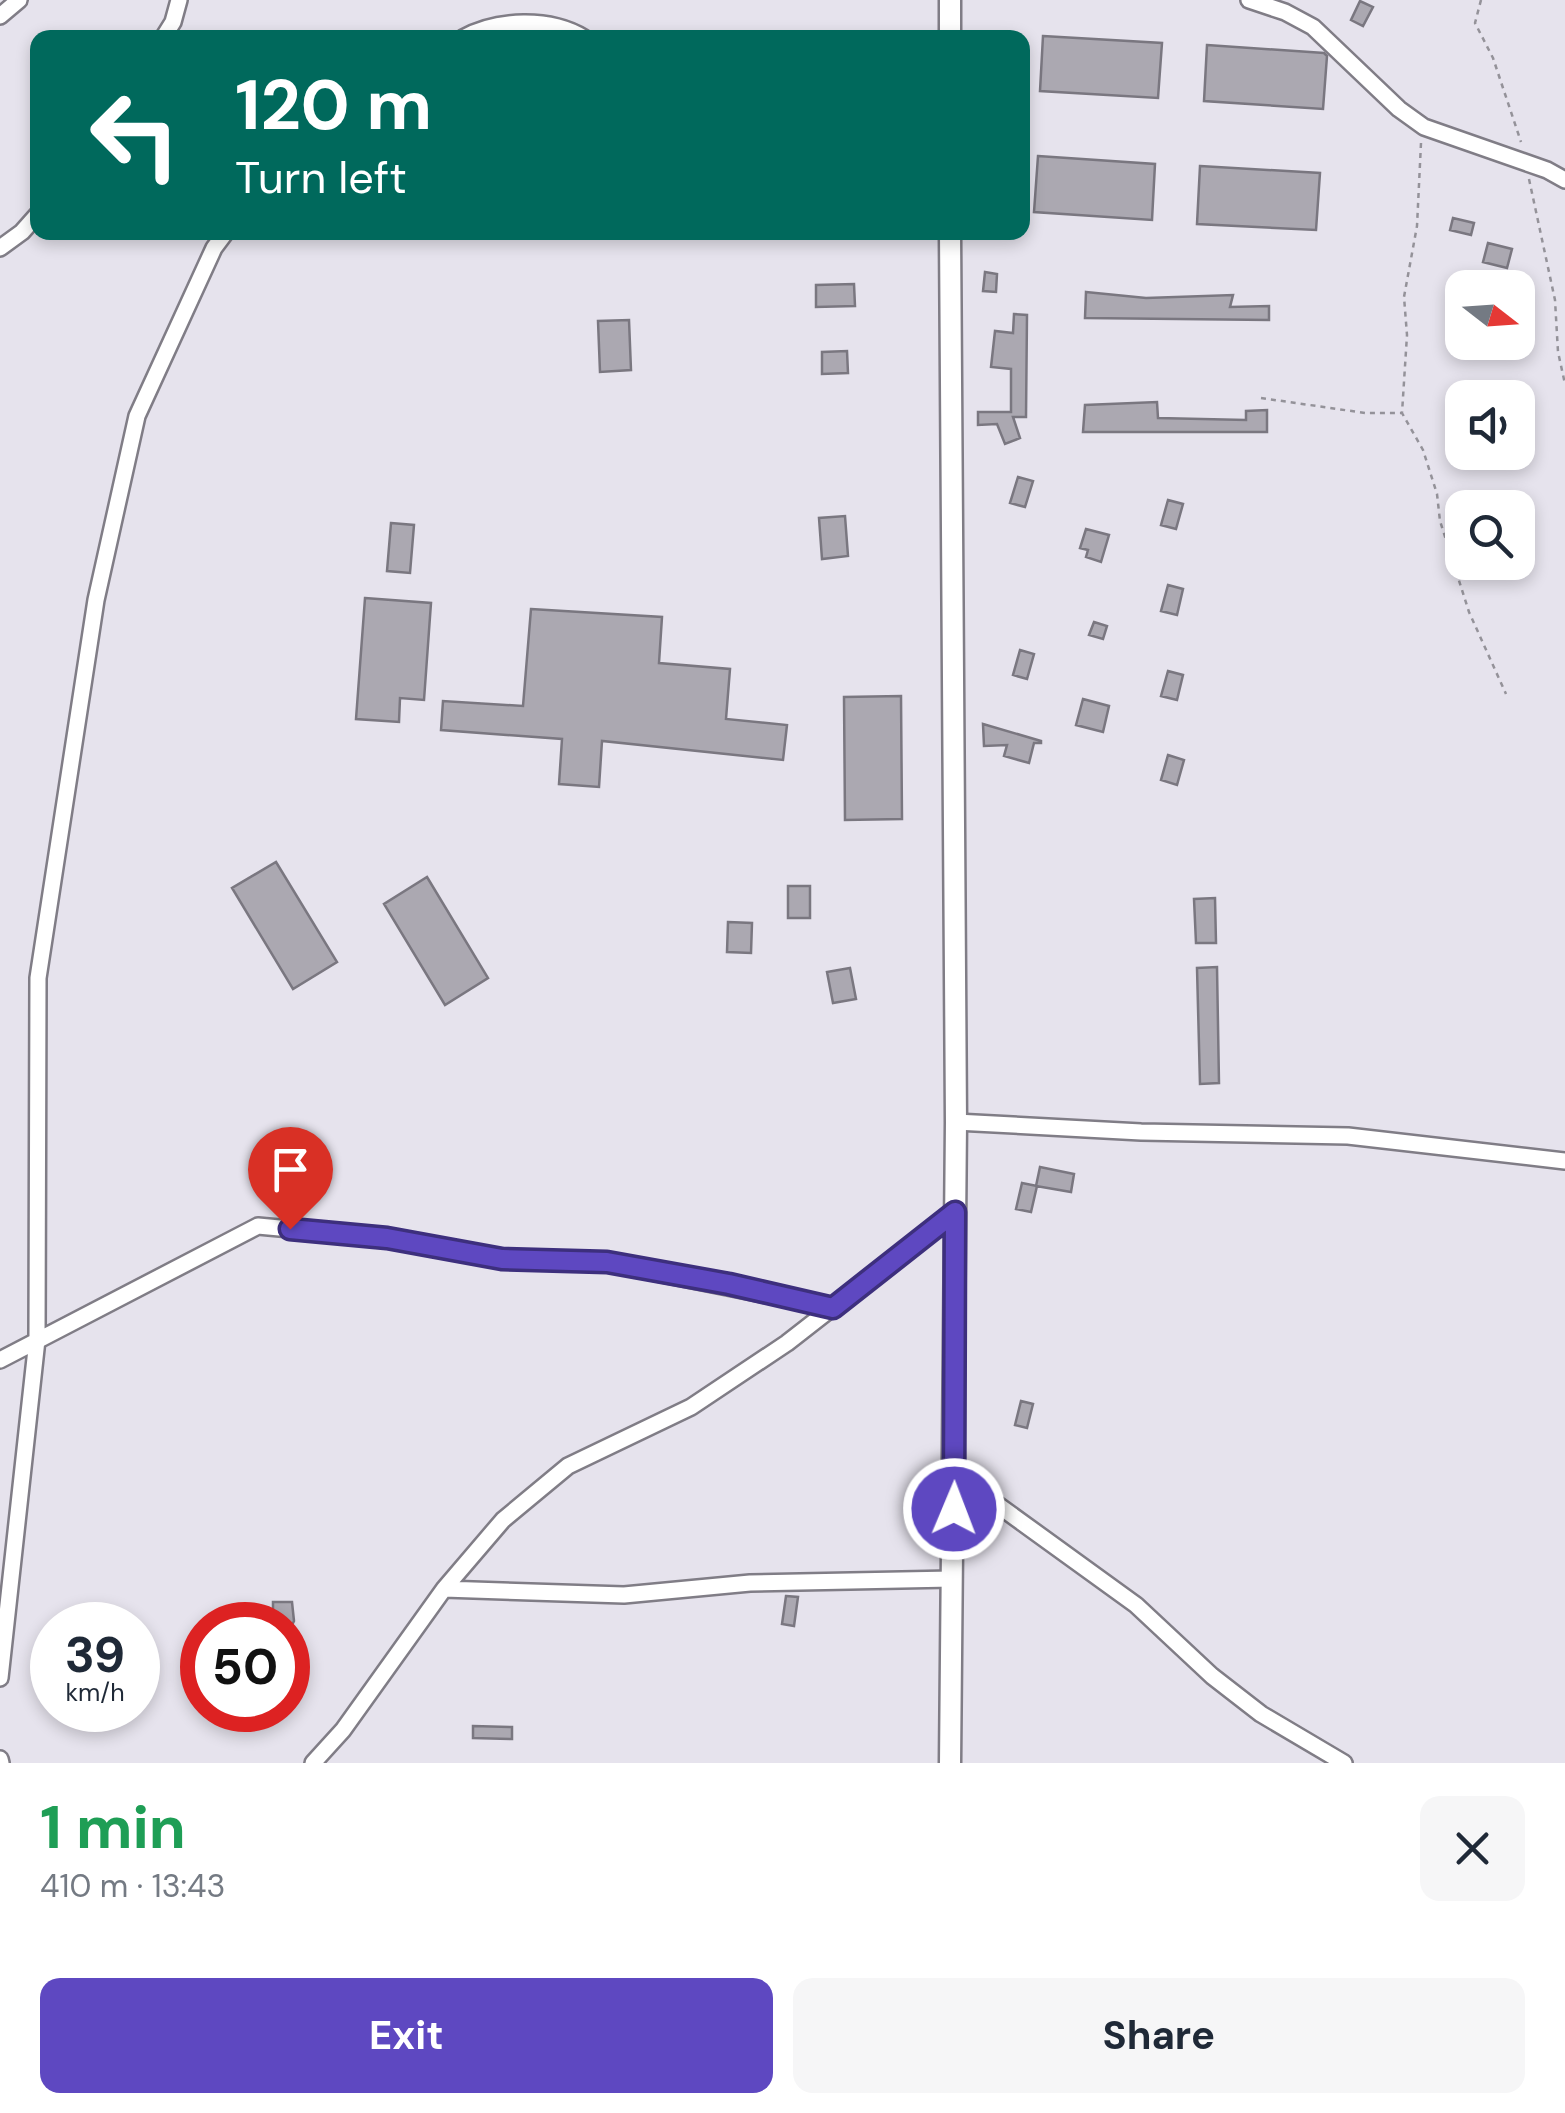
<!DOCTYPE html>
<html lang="en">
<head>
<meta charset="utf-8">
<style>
	:root { --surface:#fff; --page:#f6f6f7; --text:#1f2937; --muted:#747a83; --accent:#5e48c1 }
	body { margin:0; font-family:"DM Sans",sans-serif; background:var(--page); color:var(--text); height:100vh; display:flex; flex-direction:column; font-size:38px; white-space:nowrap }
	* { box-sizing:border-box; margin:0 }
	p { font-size:32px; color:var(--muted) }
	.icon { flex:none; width:55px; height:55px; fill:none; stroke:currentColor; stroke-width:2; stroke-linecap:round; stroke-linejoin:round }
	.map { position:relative; height:1763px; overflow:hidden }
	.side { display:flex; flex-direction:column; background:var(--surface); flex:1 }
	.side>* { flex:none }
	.guide { position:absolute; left:30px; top:30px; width:1000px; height:210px; border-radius:20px; box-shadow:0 5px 15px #0003; background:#00695c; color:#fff; overflow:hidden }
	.needle { width:65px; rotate:107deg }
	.tools { position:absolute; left:1445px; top:270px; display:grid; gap:20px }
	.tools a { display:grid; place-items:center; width:90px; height:90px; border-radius:20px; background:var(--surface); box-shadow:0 5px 15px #0003; font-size:50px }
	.speed { position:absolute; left:30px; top:1602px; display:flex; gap:20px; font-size:50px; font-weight:700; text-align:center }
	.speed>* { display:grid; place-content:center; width:130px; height:130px; border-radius:50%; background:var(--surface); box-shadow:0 5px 15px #0003; line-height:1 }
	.speed small { font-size:25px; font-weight:400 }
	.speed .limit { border:15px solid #d22; background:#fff; color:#111 }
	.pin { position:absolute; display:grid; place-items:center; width:85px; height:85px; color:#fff; margin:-102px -42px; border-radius:50% 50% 50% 0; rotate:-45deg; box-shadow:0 0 10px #0007 }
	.pin .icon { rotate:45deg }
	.me { position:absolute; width:110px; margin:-55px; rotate:1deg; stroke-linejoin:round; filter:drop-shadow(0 0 8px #0008) }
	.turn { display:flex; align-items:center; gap:35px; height:210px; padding:0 40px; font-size:45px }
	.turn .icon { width:130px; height:130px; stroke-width:2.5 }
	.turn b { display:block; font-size:70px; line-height:85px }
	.round { display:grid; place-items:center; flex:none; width:105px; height:105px; border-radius:20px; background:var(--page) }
	.overview { display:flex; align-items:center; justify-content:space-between; height:170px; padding:0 40px }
	h1 { font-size:60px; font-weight:700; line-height:75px; color:#1e9e55 }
	.button { display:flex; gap:20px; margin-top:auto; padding:20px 40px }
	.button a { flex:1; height:115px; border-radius:20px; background:var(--accent); color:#fff; font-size:40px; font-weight:700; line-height:115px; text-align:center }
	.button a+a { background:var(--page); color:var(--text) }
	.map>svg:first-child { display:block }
	.building { fill:#aba8b1; stroke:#7a7780; stroke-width:2.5 }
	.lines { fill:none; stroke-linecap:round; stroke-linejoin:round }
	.minor-casing { stroke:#807d86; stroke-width:20 }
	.secondary-casing { stroke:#807d86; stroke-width:25 }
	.path { stroke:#949299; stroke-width:2.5; stroke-dasharray:5 5; stroke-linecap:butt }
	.minor { stroke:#fff; stroke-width:15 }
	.secondary { stroke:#fff; stroke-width:20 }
	.route-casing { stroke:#3d2f7d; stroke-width:25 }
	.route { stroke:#5e48c1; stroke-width:18 }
</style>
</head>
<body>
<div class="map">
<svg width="1565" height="1763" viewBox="0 0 1565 1763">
	<rect width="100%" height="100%" fill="#e6e3ed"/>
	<!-- building -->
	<path class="building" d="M1360 1 1373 7 1363 26 1351 20Z
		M1043 36 1162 43 1158 98 1040 91Z
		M1207 45 1324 53 1327 56 1323 109 1204 101Z
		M1038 156 1155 164 1152 220 1034 212Z
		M1200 166 1320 173 1316 230 1197 224Z
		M1453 218 1474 223 1471 235 1450 230Z
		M1488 243 1512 249 1507 268 1483 262Z
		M985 272 997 274 996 292 983 291Z
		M854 284 855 306 816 307V285Z
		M1086 292 1146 298 1233 295 1230 307 1269 306V320L1085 318Z
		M1014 314 1027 315 1026 417H1013L1020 438 1005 444 997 424 978 425V412H1011V369L991 367 995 331 1013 333Z
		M629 320 631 370 600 372 598 321Z
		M847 351 848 373 822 374V352Z
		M1157 402 1158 418 1246 420V411L1267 410V432H1083L1085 405Z
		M1018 477 1033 481 1025 507 1010 503Z
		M1168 500 1183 504 1176 529 1161 525Z
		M845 516 848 556 822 559 819 518Z
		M391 523 414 525 410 573 387 571Z
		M1086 529 1109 535 1101 562 1086 557 1088 550 1080 548Z
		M1168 585 1183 589 1177 615 1161 611Z
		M365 598 431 603 424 700 400 698 399 722 356 719Z
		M531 609 662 617 659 663 730 669 726 719 787 725 783 760 602 741 599 787 559 784 562 739 441 730 443 701 523 706Z
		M1094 622 1107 626 1103 639 1089 635Z
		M1020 650 1034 654 1027 679 1013 675Z
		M1168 671 1183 675 1177 700 1161 696Z
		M901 696 902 819 845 820 844 697Z
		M1083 699 1109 706 1103 732 1076 725Z
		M983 724 1041 741V743H1034L1029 763 1004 756 1007 745 984 746Z
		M1168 755 1184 760 1177 785 1161 780Z
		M276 862 337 962 293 989 232 888Z
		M427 877 488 978 445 1005 384 904Z
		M788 886H810V918H788Z
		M1215 898 1216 943H1196L1194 899Z
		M728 922 752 923 751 953 727 952Z
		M1217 967 1219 1083 1200 1084 1197 968Z
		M850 968 856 999 833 1003 827 972Z
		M1040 1167 1074 1174 1071 1192 1036 1186Z
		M1022 1183 1037 1186 1031 1212 1016 1209Z
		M1021 1401 1033 1404 1027 1428 1015 1425Z
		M786 1596 798 1597 794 1626 782 1624Z
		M273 1602H292L294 1621 292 1625H273Z
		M473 1726 512 1727V1739L473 1738Z"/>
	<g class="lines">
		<defs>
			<path id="minor" d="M1249 0 1285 12 1313 27 1399 109 1424 127 1547 170 1565 180
				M0 16 19 0
				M163 38 173 22 179 0
				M463 38C497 19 550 17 584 38
				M0 248 22 232 38 214
				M956 1122 1141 1132 1348 1136 1565 1161
				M0 1360 258 1226 387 1238 502 1259 607 1263 833 1308
				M955 1474 1136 1605 1212 1676 1261 1714 1344 1763
				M444 1589 624 1595 750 1583 952 1579
				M0 1678 37 1340 38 978 96 600 137 416 214 248 226 232
				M0 1759 1 1763
				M313 1763 343 1730 444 1589 503 1520 568 1466 691 1407 787 1343 955 1212"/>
			<path id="secondary" d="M950 0V38
				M950 1763 956 1122 950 232"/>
		</defs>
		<!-- minor casing -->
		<use href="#minor" class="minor-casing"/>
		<!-- secondary casing -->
		<use href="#secondary" class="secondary-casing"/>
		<!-- path -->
		<path class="path" d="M1481 0 1475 23 1493 58 1521 142
			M1421 143 1417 226 1404 297 1407 335 1402 413 1423 450 1437 494 1440 521 1469 612 1506 694
			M1529 179 1555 300 1558 352 1565 384
			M1261 398 1365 413H1402"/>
		<!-- minor -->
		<use href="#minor" class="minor"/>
		<!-- secondary -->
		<use href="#secondary" class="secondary"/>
	</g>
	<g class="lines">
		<defs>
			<path id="route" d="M290 1229 387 1238 502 1259 607 1262 729 1284 833 1308 955 1212 954 1509"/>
		</defs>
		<!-- route casing -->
		<use href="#route" class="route-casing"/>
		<!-- route -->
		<use href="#route" class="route"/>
	</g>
</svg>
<div class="tools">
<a><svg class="needle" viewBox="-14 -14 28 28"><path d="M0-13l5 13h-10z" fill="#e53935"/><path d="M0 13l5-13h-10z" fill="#747a83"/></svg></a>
<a><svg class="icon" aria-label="sound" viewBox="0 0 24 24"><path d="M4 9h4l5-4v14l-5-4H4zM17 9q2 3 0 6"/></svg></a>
<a><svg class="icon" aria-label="search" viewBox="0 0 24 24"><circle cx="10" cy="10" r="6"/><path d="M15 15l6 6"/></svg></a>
</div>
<div class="speed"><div>39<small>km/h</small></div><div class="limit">50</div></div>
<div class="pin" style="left:290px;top:1229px;background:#d93025"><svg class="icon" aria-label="arrive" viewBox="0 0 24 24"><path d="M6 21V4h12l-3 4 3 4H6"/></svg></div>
<svg class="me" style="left:954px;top:1509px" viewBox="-20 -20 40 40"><circle r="17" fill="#5e48c1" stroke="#fff" stroke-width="3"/><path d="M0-11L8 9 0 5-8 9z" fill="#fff"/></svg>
<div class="guide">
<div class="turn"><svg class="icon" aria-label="left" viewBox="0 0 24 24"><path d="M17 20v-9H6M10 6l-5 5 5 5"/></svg><div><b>120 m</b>Turn left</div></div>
</div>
</div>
<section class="side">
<div class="overview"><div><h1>1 min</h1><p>410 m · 13:43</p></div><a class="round"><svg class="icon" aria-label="close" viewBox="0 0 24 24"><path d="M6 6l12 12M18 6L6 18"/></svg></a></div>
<div class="button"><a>Exit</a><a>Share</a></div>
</section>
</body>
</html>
